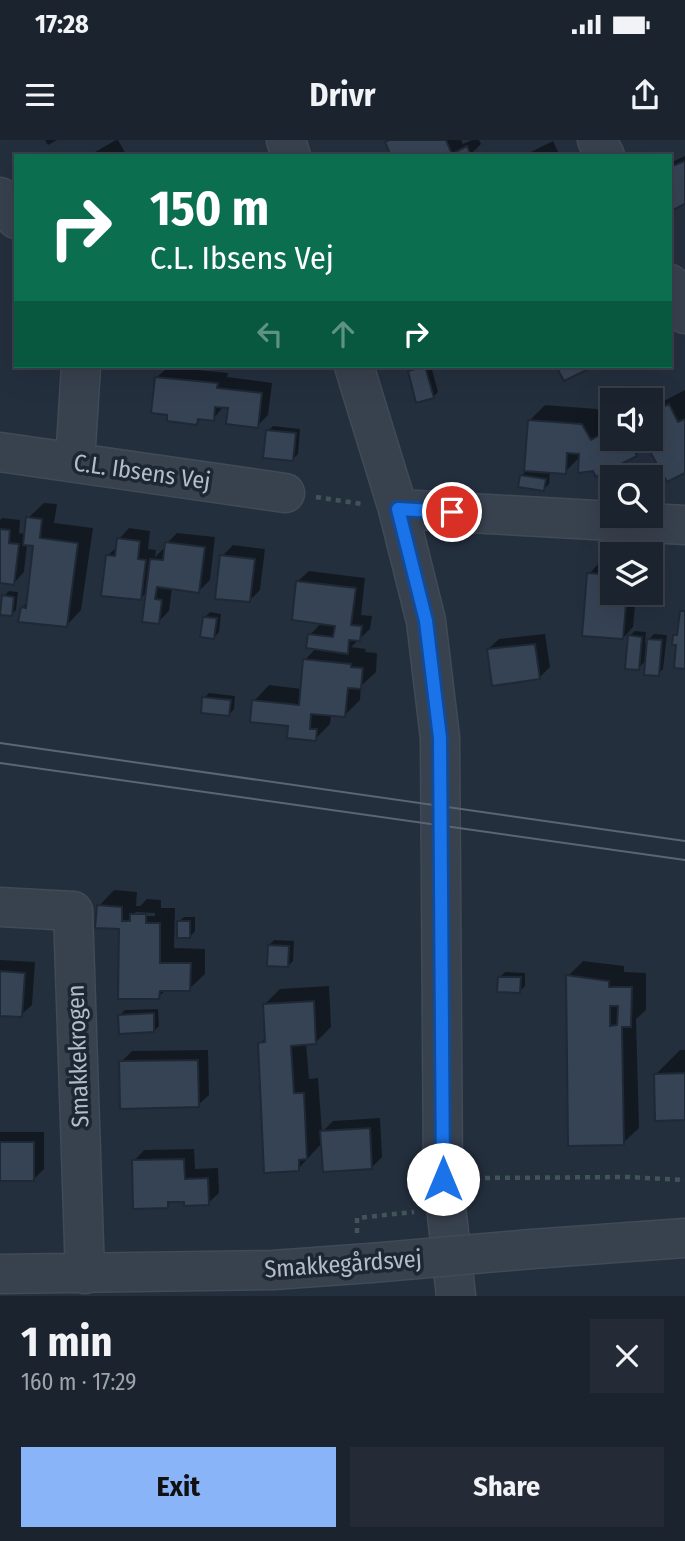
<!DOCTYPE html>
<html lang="en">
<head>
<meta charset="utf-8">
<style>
	:root { --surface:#1b232e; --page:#242b36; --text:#f1f3f6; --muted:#a0a4aa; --line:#39404a; --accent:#8ab4f8 }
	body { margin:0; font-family:"Fira Sans Condensed",sans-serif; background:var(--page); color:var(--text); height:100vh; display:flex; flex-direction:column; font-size:26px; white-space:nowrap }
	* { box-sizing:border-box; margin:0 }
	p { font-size:23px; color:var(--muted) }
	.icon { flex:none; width:38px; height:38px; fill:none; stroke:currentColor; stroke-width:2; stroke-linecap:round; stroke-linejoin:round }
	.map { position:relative; height:1156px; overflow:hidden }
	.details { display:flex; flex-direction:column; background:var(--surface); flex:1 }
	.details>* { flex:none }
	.banner { position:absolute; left:14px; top:14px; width:658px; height:214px; border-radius:0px; box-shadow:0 7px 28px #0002,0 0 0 2px var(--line); background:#0b6e4f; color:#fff; overflow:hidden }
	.controls { position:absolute; left:600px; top:248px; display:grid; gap:14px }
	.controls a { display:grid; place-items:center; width:63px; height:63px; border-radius:0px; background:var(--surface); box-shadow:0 7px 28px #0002,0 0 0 2px var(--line); font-size:35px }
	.pin { position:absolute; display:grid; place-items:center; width:60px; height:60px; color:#fff; margin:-30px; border:4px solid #fff; border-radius:50%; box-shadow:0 2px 7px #0007 }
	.me { position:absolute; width:77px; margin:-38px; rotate:0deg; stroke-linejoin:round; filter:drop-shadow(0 0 5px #0008) }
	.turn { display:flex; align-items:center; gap:24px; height:147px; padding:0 21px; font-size:32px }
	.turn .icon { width:91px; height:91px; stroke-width:2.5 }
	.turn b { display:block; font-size:49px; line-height:60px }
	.lanes { display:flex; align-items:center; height:66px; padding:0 21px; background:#0003; justify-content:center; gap:35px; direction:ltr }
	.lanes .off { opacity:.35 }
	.round { display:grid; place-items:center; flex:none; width:74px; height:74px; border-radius:0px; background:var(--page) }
	.headline { display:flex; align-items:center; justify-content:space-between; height:119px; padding:0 21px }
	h1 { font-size:42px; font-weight:700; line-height:52px }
	.button { display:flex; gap:14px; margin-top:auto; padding:14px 21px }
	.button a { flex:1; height:80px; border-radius:0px; background:var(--accent); color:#111; font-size:28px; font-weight:700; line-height:80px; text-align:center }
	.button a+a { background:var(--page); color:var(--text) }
	.status { display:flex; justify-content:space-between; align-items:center; height:49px; padding:0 35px; background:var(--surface); direction:ltr }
	.status svg { height:19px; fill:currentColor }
	header { display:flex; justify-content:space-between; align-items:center; height:91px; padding:0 21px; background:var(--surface); font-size:32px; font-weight:700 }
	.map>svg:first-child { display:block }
	.shadow { fill:#0007; fill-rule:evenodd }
	.building { fill:#364354; stroke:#1f2835; stroke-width:2; fill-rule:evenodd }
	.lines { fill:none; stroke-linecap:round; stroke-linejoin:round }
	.minor-casing { stroke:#414a57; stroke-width:41 }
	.path { stroke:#3f5557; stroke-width:4.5; stroke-dasharray:5 5; stroke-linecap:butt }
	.minor { stroke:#38414e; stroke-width:38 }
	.tram { stroke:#5a6575; stroke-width:2 }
	.minor-bridge-casing { stroke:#414a57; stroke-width:41; stroke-linecap:butt }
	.minor-bridge { stroke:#38414e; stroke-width:38 }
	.route-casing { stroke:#114b97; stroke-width:18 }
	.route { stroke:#1a73e8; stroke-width:12 }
	.labels { text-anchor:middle; stroke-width:7; stroke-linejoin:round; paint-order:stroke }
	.street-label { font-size:24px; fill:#b4bcc9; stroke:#1d2633 }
</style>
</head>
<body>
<div class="status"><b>17:28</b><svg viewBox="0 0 49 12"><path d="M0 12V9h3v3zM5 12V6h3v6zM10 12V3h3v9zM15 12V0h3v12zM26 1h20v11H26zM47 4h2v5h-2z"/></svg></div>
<header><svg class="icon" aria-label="menu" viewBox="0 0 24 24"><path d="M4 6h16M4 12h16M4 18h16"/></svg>Drivr<svg class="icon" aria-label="share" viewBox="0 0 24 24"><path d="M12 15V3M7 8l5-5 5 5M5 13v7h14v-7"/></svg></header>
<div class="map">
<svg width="685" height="1156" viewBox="0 0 685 1156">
	<rect width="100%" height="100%" fill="#242f3e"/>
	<!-- shadow -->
	<path class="shadow" d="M45 0H57L48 5Z
		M116 0H118L127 16H88Z
		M389 0H461L463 4 472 0H479L481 4 469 16H393Z
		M553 1 560 16H523Z
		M685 16V62L670 61V23Z
		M415 226H431L438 252 433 257 410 231Z
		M168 227 228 233 227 237 272 243 268 275 257 286 230 266H224L213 279 202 278 197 283 157 237Z
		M685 250V331L647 303 636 315 581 316 565 332 550 331 549 344 544 349 521 336 526 331 529 281 545 265 597 269 606 285 612 282V299H651V268Z
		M273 286 300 289 298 314 293 319 268 291Z
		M44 363 57 364 54 383 93 388 81 470 66 486 22 468 28 462 35 405 27 404 24 432 14 443 0 442V380L2 378 20 380 19 393 26 394 28 378Z
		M129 388 150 391 148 409 156 410 155 417 163 409H166L167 403 177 393 215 397 210 440 199 451 172 448 169 471 158 482 148 451 140 459 107 416 118 406 119 399Z
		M233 405 265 409 260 450 249 461 222 416Z
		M599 423 612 424V453H636L633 487 623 498 589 434Z
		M309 431 365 438 361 475 372 476 370 489 351 507 366 509 365 512 377 513 376 532 361 546 360 560 345 575 331 574 330 584 315 599 254 561 269 545 302 549 305 520 316 508 310 495 322 482 298 441Z
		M9 451 18 452 16 470 11 475 4 456Z
		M210 472 221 474 219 492 214 497 205 477Z
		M635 491 646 492 645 503 654 494 667 495 663 529 658 534 647 520 638 528 629 496Z
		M545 494 550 527 539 538 488 509 499 499Z
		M209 553 235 556 234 569 229 575 204 558Z
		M114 750 137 752 136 766H140L147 759 161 760V768H175L174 808 205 809V834L189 849H167L158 857 121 787 99 766ZM136 772 155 773V776H132Z
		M184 777H195V791L190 797 178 782Z
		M274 800 294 801 293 821 288 826 269 805Z
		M0 820 35 822 32 865 21 875 0 874Z
		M583 821 624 826V832L646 833V870L636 879 639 988 623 1003 568 836Z
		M505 832 525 833V846L520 851 500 837Z
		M329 846 331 887 316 902 306 903 309 939 318 938 322 992 333 981 380 978 382 1017 371 1028 323 1002 298 1029 260 904 266 897 264 865 280 849Z
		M158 869 159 886 154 891 120 875 125 870Z
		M208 910 209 955 198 965 121 922 132 911Z
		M680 910H685V979L656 934Z
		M0 992H44V1029L33 1040 0 1039Z
		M194 1009 195 1029 218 1028 219 1053 208 1063 174 1060 167 1066 134 1021 144 1010Z"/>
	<!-- building -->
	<path class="building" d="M389 0H446L452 14 467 6 471 16H391L385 2Z
		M685 21V64L673 70 670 65V27Z
		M425 226 434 258 416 263 408 231Z
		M556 226H595L564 241Z
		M155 237 218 243 217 248 262 253 258 288 226 284 228 268 215 267 214 281 198 279 197 285 167 281V275L151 273Z
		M669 264 678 282 685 279V333L667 342 644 301 633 307 637 316 596 337 593 331 578 333 579 314 567 313 566 334 524 331 528 280 582 284 591 300 612 288V299H651V274Z
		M266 290 296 293 293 321 263 318Z
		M520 335 546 339 544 351 518 347Z
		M26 377 42 379 40 398 78 403 67 487 18 482 21 467 26 468 33 406 23 405Z
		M0 389 10 390 9 403 19 404 14 445 0 443Z
		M117 398 140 401 138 419 146 420 141 460 101 456 106 415 115 416Z
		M165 402 205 407 199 453 157 447 155 459 162 460 159 484 142 482 150 419 163 420Z
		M220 415 255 419 250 462 215 459Z
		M587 433 612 435V453H627L623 499 582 496Z
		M296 441 356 448 351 485 362 486 360 501 349 500 348 514 306 508 308 494 333 497 335 486 292 480Z
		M2 455 14 457 12 476 0 475Z
		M680 471H685V529L674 528 676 505H672L673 495H677Z
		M203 477 217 478 214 499 200 497Z
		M628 495 642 497 639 530 625 529Z
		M647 499 662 500 659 536 644 535Z
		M535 504 540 539 492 546 487 509Z
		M303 519 351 524V527L363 528 361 549 348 548 345 577 311 574 310 589H317L316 601 287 598 288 586 250 582 252 560 299 565Z
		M202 557 231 560 229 576 201 573Z
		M97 765 122 767V781H130V774H146V783H160V823H191L190 851H160L159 859H118L119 789 95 788Z
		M177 781H190V798H177Z
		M268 805 289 806 288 827 267 826Z
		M0 831 25 833 22 877 0 876Z
		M566 835 609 841V847H632L631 887H622L624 1005 568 1006ZM610 866H618L617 885 610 886Z
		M498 837H521L520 853 497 852Z
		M314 861 316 904 291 906 294 953H304L307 1019 299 1020V1031L264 1033 258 903 265 902 263 864Z
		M154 873V892L119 894 118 875Z
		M198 920 199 967 120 969 119 921Z
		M685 933V980L655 981 654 934Z
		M370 988 372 1029 323 1032 320 991Z
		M0 1002H34V1041H0Z
		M184 1019 185 1039 208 1038 209 1065 184 1066V1062H168V1068L133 1069 132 1020Z"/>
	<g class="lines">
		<defs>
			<path id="minor" d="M286 0 291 16
				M597 0 605 16
				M0 57 16 79
				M670 144 685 174
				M354 226 398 369 426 481 440 598 443 1039 456 1156
				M0 312 285 353
				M75 322 81 226
				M398 369 685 385
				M0 767 73 771 85 1134
				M532 1109 685 1098
				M0 1134 273 1130 371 1123"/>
		</defs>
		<!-- minor casing -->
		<use href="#minor" class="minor-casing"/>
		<!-- path -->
		<path class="path" d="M316 357 362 364
			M475 1038 628 1037 685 1040
			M357 1093V1078L414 1072"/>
		<!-- minor -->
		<use href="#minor" class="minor"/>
		<!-- tram -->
		<path class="tram" d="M0 603 685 701
			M0 623 685 720"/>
		<defs>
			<path id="minor-bridge" d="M371 1123 532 1109"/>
		</defs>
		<!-- minor-bridge casing -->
		<use href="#minor-bridge" class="minor-bridge-casing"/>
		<!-- minor-bridge -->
		<use href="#minor-bridge" class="minor-bridge"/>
	</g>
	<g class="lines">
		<defs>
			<path id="route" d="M443 1039 440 598 426 481 398 369 452 372"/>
		</defs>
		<!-- route casing -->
		<use href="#route" class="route-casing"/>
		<!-- route -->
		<use href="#route" class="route"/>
	</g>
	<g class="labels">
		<!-- street labels -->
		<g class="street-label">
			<text transform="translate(142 332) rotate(8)" y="8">C.L. Ibsens Vej</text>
			<text transform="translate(78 916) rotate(-92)" y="8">Smakkekrogen</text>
			<text transform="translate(343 1124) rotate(-4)" y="8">Smakkegårdsvej</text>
		</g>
	</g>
</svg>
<div class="controls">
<a><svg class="icon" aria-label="sound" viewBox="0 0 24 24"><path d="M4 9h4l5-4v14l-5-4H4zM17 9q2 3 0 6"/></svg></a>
<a><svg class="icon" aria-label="search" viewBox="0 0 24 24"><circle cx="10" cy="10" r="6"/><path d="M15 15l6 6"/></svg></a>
<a><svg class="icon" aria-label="layers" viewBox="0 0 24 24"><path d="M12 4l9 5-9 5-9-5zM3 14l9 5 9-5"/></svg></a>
</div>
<div class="pin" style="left:452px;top:372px;background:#d93025"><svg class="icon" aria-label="arrive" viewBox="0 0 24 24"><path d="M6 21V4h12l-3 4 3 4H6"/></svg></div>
<svg class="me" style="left:443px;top:1039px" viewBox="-20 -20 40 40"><circle r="19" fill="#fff"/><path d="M0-13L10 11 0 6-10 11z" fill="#1a73e8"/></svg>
<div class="banner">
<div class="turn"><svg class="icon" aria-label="right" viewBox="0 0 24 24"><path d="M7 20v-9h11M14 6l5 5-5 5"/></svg><div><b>150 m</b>C.L. Ibsens Vej</div></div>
<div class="lanes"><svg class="icon off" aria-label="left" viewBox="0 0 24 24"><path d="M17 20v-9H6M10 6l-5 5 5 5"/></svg><svg class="icon off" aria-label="ahead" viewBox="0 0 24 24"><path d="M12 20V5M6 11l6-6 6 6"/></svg><svg class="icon" aria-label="right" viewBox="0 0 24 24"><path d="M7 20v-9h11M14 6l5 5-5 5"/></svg></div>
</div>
</div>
<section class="details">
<div class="headline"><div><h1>1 min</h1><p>160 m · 17:29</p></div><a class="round"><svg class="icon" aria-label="close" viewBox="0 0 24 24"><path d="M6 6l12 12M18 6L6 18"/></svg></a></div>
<div class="button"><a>Exit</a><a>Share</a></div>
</section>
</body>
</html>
